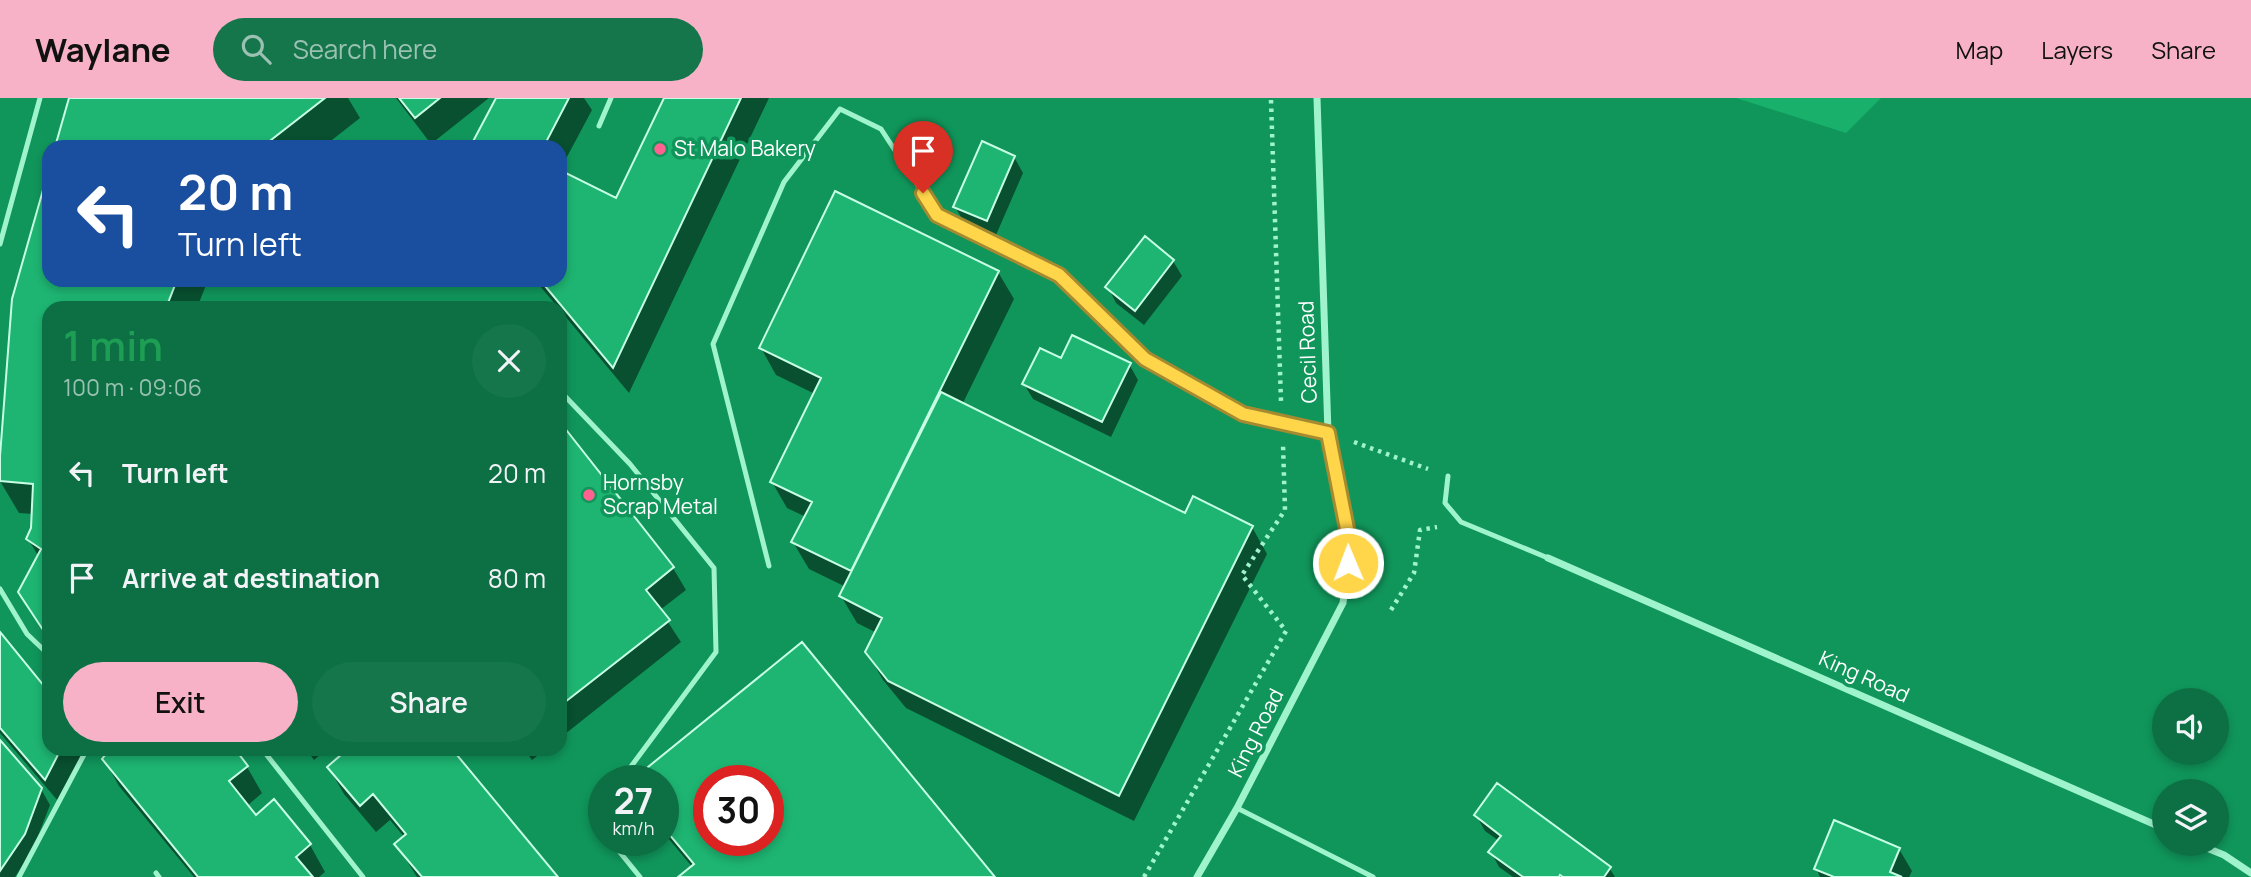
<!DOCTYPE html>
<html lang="en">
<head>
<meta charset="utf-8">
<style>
	:root { --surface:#0c7044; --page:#15754b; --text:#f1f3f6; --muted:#9ac1b2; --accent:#f7b2c8 }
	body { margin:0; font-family:Manrope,sans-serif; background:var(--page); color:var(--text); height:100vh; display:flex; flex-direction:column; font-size:26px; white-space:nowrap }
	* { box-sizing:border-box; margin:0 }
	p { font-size:23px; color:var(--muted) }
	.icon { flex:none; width:38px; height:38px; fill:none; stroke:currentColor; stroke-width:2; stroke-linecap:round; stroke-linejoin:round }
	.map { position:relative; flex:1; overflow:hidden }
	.panel { position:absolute; left:42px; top:203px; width:525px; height:455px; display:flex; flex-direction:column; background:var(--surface); border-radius:21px; box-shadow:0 4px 10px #0003 }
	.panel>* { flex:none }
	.guide { position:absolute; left:42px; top:42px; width:525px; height:147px; border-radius:21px; box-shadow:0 4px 10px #0003; background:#1a4fa0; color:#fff; overflow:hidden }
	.controls { position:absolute; left:2152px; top:590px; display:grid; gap:14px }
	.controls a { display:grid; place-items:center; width:77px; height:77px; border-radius:50%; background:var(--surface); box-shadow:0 4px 10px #0003; font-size:35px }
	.speed { position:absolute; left:588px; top:667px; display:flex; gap:14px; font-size:35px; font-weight:700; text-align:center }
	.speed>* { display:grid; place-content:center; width:91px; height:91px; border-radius:50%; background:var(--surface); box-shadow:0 4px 10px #0003; line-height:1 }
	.speed small { font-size:18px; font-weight:400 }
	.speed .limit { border:10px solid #d22; background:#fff; color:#111 }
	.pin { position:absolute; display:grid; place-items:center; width:60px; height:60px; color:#fff; margin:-72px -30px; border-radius:50% 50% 50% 0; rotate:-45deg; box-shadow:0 0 7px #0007 }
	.pin .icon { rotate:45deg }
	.me { position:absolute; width:77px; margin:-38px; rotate:359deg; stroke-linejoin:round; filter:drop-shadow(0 0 5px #0008) }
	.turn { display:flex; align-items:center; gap:24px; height:147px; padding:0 21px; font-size:32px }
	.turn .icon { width:91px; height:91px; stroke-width:2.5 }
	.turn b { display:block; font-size:49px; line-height:60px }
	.round { display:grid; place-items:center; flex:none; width:74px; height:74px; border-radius:37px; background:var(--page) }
	.overview { display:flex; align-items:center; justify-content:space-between; height:119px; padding:0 21px }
	h1 { font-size:42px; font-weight:600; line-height:52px; color:#1e9e55 }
	.action { display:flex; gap:14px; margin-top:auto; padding:14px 21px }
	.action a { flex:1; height:80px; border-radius:42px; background:var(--accent); color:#111; font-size:28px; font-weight:600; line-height:80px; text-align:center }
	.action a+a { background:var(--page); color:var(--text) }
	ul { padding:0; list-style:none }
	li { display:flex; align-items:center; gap:21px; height:105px; padding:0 21px }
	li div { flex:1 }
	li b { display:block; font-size:26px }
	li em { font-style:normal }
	header { display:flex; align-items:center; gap:42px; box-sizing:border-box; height:98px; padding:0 35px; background:var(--accent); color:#111 }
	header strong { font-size:33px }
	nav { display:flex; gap:38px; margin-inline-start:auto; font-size:24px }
	.search { width:490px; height:63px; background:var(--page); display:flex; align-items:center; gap:18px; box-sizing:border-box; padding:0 24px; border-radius:38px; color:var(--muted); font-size:26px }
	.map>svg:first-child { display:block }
	.green { fill:#18b06b }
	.shadow { fill:#0007; fill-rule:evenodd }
	.building { fill:#1eb572; stroke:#c7fee5; stroke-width:2; fill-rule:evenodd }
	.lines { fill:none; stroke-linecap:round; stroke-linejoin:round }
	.path { stroke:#9ff4cd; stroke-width:4.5; stroke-dasharray:3.5 5; stroke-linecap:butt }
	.lane { stroke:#9ff4cd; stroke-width:5 }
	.street { stroke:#9ff4cd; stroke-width:7 }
	.route-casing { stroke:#a68a30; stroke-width:18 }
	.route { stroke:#ffd54a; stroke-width:12 }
	.poi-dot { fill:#ff6290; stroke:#10965b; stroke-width:2.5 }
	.labels { text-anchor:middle; stroke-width:7; stroke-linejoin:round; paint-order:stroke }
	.poi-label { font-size:21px; fill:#fff; stroke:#10965b; text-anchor:start }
	.street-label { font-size:21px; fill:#fff; stroke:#10965b }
</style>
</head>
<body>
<header>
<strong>Waylane</strong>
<div class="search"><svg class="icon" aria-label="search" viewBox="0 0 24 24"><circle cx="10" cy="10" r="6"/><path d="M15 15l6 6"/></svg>Search here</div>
<nav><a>Map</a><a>Layers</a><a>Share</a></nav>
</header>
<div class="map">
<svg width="2251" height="779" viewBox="0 0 2251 779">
	<rect width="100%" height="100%" fill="#10965b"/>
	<!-- green -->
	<path class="green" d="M1736 0H1881L1846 35Z"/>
	<!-- shadow -->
	<path class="shadow" d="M71 0H348L360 20 323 49H57Z
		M396 0H489L431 46Z
		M498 0H584L592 12 560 72V49H472Z
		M666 0H769L629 295 535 182H560V74L617 102Z
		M1014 59 1023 75 996 137 964 124 955 109Z
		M49 77V182H208L197 210H49V542L20 494 39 459 28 441 33 430V416L19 415 0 383Z
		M1173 163 1182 178 1144 227 1116 205 1108 189Z
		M998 174 1014 201 962 307 1185 417 1252 429 1267 456 1134 723 906 610 883 582 867 554 877 535 857 525 841 498 846 489 809 471 793 444 806 419 787 410 772 384 815 296 776 277 761 250Z
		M1062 262 1129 266 1138 282 1111 339 1033 301 1024 286Z
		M560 327 673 470 686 492 660 512 681 544 560 640Z
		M0 536 49 597V651H85L58 703 0 635Z
		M801 546 992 779H681L693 770 663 734V682H635ZM709 682H768V742H709Z
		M0 645 41 691 50 707 33 751 15 779H0Z
		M113 651H233L247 669 262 695 247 708 256 719 310 747 325 774 319 779H194L119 688 104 661Z
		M306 651H327L314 662Z
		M333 651H449L555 779H417L397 747 405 740 390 722 376 734 344 696 329 670 340 660Z
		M524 651H546L532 662Z
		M1497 687 1610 771 1615 779H1513L1499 769 1491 754 1499 743 1485 733 1476 717Z
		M1899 751 1912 773 1909 779H1820L1816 770Z"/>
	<!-- building -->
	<path class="building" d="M69 0H325L262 49H55Z
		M399 0H440L415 20Z
		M496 0H569L545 46 546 49H470Z
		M664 0H741L613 270 540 182H560V72L616 100Z
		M982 43 1015 58 987 123 953 109Z
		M49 71V182H177L166 210H49V541L18 494 41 451 26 441 31 430 33 386 0 383V358L12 201Z
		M835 93 999 173 851 473 791 444 812 404 770 384 821 280 759 250Z
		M1145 138 1174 162 1135 213 1105 189Z
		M1072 237 1131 265 1102 324 1022 286 1040 250 1061 260Z
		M941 294 1185 415 1193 398 1253 428 1119 698 888 583 865 554 882 520 839 498Z
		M560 324 674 469 646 492 670 522 560 608Z
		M0 534 49 594V651H61L45 682 0 630Z
		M802 544 995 779H678L694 766 663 729V682H632ZM709 682H768V742H709Z
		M0 642 42 690 25 736 0 773Z
		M110 651H235L248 668 229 683 256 717 274 701 311 746 296 759 313 779H198L102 661Z
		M338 651H452L558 779H422L394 746 406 736 373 696 360 708 327 669 342 656Z
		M1497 685 1611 769 1604 779H1563L1560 777 1559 779H1523L1488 754 1501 738 1474 717Z
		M1834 722 1900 750 1890 774 1902 779H1834L1814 771Z"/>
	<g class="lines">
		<!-- path -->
		<path class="path" d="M1271 2 1281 303
			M1354 344 1428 371
			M1391 512 1414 475 1420 432 1437 429
			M1144 779 1286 533 1242 477 1285 412 1283 346"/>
		<!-- lane -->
		<path class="lane" d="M599 28 611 0
			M0 146 40 0
			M560 293 630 366 714 470 716 554 621 682
			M1448 378 1445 405 1461 424 1548 460
			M769 468 713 246 784 84 840 11 881 31 937 117 1059 177 1145 261 1243 316 1328 335
			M0 491 27 536 49 557
			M262 651 363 779
			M604 706 593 720 604 734
			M1237 710 1373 779
			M610 742 640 779
			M156 775 159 779
			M19 779 87 651"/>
		<!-- street -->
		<path class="street" d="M1548 460 2165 731
			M2197 746 2224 757 2251 775
			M1197 779 1237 710 1343 505 1350 446 1328 335 1317 0"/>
	</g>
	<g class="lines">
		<defs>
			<path id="route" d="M923 95 937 117 1059 177 1145 261 1243 316 1328 335 1350 446 1348 465"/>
		</defs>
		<!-- route casing -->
		<use href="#route" class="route-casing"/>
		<!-- route -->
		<use href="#route" class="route"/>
	</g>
	<!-- markers -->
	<g class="poi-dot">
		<circle cx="660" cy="51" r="7"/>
		<circle cx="589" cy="397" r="7"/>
	</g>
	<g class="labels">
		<!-- poi labels -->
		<g class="poi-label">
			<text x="674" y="58">St Malo Bakery</text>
			<text x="603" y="392">Hornsby<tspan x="603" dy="24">Scrap Metal</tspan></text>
		</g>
		<!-- street labels -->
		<g class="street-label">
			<text transform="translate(1308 254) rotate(-92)" y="7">Cecil Road</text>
			<text transform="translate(1864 579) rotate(24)" y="7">King Road</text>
			<text transform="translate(1256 635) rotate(-63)" y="7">King Road</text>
		</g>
	</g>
</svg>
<div class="controls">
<a><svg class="icon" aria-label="sound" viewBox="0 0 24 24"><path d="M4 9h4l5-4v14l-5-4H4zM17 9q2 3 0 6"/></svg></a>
<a><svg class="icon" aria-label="layers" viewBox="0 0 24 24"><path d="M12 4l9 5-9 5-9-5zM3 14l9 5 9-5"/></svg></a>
</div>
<div class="speed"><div>27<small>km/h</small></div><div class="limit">30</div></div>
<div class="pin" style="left:923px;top:95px;background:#d93025"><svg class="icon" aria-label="arrive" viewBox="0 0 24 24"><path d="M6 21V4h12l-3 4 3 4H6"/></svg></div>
<svg class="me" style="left:1348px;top:465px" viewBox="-20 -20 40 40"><circle r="17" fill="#ffd54a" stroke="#fff" stroke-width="3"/><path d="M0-11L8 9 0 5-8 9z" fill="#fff"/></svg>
<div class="guide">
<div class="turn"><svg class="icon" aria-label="left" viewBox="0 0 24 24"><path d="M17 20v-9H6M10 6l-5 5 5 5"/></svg><div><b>20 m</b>Turn left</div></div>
</div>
<section class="panel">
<div class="overview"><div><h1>1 min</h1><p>100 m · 09:06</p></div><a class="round"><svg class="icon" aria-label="close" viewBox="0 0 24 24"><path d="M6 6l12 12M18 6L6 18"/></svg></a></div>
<ul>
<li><svg class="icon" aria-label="left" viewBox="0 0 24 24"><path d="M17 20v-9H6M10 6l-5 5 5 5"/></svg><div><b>Turn left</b></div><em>20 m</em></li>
<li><svg class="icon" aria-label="arrive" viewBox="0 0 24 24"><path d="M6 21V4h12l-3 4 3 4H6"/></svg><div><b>Arrive at destination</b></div><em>80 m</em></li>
</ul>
<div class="action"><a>Exit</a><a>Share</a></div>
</section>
</div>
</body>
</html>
